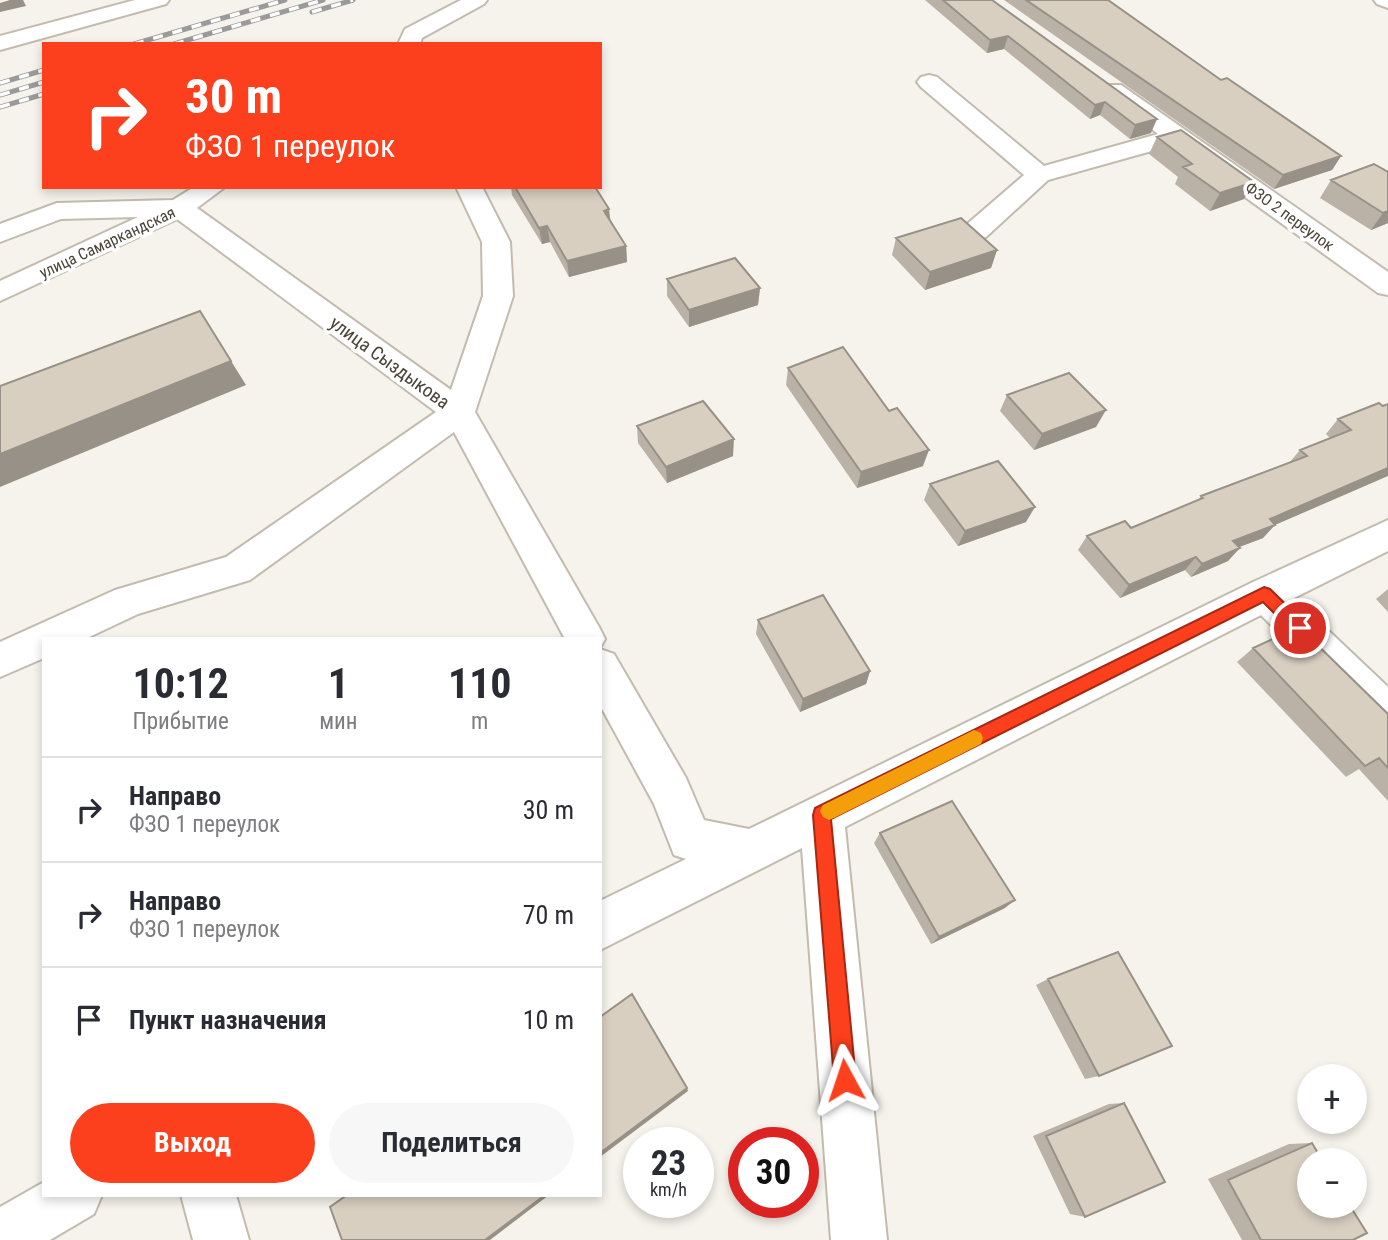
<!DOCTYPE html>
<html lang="ru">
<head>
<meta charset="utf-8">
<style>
	:root { --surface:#fff; --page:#f7f7f7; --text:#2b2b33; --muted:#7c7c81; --line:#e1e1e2; --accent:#fc3f1d }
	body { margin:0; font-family:"Roboto Condensed",sans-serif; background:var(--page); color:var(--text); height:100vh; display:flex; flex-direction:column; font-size:26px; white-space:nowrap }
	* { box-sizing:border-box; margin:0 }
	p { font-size:23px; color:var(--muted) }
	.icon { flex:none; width:38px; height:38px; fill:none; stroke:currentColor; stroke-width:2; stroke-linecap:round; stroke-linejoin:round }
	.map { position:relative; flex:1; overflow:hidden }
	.panel { position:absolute; left:42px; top:637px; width:560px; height:560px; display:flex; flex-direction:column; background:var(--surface); border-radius:0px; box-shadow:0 4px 10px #0003 }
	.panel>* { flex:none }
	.top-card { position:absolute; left:42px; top:42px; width:560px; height:147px; border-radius:0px; box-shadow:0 4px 10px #0003; background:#fc3f1d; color:#fff; overflow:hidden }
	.fabs { position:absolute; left:1297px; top:1064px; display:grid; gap:14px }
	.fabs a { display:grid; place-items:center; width:70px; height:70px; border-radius:50%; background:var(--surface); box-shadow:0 4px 10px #0003; font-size:35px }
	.speed { position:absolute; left:623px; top:1127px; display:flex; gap:14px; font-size:35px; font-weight:700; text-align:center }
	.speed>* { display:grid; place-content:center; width:91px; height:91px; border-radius:50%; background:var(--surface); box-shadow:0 4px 10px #0003; line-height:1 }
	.speed small { font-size:18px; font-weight:400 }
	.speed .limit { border:10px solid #d22; background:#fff; color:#111 }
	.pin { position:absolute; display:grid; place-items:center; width:60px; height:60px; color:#fff; margin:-30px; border:4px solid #fff; border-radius:50%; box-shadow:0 2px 7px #0007 }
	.me { position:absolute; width:77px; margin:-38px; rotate:355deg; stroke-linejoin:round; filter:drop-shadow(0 0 5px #0008) }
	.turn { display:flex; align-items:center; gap:24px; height:147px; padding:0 28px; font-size:32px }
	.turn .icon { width:91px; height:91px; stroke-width:2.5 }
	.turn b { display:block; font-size:49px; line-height:60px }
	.eta { display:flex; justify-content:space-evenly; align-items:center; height:119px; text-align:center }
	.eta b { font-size:42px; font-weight:700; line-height:49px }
	.cta { display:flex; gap:14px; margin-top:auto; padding:14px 28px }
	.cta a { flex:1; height:80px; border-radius:42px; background:var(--accent); color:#fff; font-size:28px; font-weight:700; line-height:80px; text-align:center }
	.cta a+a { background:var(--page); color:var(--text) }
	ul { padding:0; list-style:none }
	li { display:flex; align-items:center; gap:21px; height:105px; padding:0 28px; border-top:2px solid var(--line) }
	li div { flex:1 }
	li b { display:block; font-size:26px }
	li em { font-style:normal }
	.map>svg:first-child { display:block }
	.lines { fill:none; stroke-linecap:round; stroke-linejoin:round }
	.minor-casing { stroke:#c2bbae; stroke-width:4 }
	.tertiary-casing { stroke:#c2bbae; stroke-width:4 }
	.minor { fill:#fff; fill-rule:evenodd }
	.tertiary { fill:#fff; fill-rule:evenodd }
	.rail-casing { stroke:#9a9a9a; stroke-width:5 }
	.rail { stroke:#fff; stroke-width:3.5; stroke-dasharray:10; stroke-linecap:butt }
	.wall { fill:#bab2a6 }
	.shaded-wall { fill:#979187 }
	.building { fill:#d8cfc1; stroke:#979187; stroke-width:2 }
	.route { fill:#fc3f1d; stroke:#a42913; stroke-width:2 }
	.slow { fill:#f59e0b }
	.labels { text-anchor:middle; stroke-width:7; stroke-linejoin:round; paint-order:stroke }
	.far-street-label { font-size:16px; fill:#4b4439; stroke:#fff }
	.street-label { font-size:19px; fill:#4b4439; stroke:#fff }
</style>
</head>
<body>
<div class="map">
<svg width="1388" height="1240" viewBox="0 0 1388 1240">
	<rect width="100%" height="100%" fill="#f6f3ec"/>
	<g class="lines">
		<defs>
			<path id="minor" d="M135 0H169L166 4 0 50V36Z
				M461 0H487L484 4 422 38 420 44H398L405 29Z
				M929 75 937 77 1044 166 1158 134 1101 90 1105 85H1121L1388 272V295L1378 293 1173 145 1048 180 986 237 976 239 966 237 962 231 966 225 1024 175 921 87 917 82 921 77Z
				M194 187H225L197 208 451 390 483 296 482 242 456 187H482L510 242 513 296 475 412 599 627 605 639 600 648V639H565L454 432 250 580 138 614 85 639H44V658L0 677V642L115 590 226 557 436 412 177 219 0 301V281L138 217 61 219 0 242V224L57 203 173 200Z
				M1388 520V551L1294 598 1388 687V733L1373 727 1261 615 845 827 887 1240H831L802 848 600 950V901L686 859 674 855 654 804 600 705V649L614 654 686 778 704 820 749 829 1251 583Z
				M44 1182V1195H102L94 1214 50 1240H0V1207Z
				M181 1195H236L249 1240H193Z"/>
			<path id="tertiary" d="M1374 0H1388V8L1377 4Z"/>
		</defs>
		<!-- minor casing -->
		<use href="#minor" class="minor-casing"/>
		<!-- tertiary casing -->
		<use href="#tertiary" class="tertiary-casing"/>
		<!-- minor -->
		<use href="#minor" class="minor"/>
		<!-- tertiary -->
		<use href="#tertiary" class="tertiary"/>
		<defs>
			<path id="rail" d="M312 12 353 0
				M134 44 285 0
				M174 44 323 0
				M0 83 44 70
				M0 95 44 82
				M0 107 44 94"/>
		</defs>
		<!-- rail casing -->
		<use href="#rail" class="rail-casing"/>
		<!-- rail -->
		<use href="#rail" class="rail"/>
	</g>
	<!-- wall -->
	<path class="wall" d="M925 0H992L1151 133 1130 139 1100 115 1090 119 1004 49 987 53Z
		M1004 0H1108L1221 80 1341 156 1332 170 1274 189Z
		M1157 137 1244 199 1210 211 1175 184 1178 177 1149 154Z
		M1388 172V223L1371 230 1320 198 1331 180Z
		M511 187H595L610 221 626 246 627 262 569 277 550 242 542 244 512 195Z
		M896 238 997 250 991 268 925 290 892 255Z
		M667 279 760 288 758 305 689 327 667 296Z
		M788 368 923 466 857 488 786 385Z
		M1007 395 1096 427 1034 450 1000 411Z
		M1379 403 1263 538 1239 547 1228 561 1191 577 1185 570 1120 598 1078 550 1087 536 1131 528 1198 500 1201 496 1289 463 1300 450 1330 438 1326 434 1338 419Z
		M637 426 733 456 667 483 638 443Z
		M930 484 1026 522 958 546 924 500Z
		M1388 589V612L1376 599Z
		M758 620 870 671 866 684 800 712 756 634Z
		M1253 648 1388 714V801L1359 769 1346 777 1237 662Z
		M880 833 1005 908 931 944 874 843Z
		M1048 979 1099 1076 1085 1079 1036 985Z
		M1124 1103 1085 1217 1070 1214 1033 1136 1109 1104Z
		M1312 1143 1353 1240H1242L1208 1179 1289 1144Z"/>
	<!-- shaded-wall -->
	<path class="shaded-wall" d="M10 0H23L26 6 0 12V3Z
		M1008 36 1004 49 987 53 990 40Z
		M1105 102 1100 115 1090 119 1095 105Z
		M1157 119 1151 133 1130 139 1135 125Z
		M1341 156 1332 170 1274 189 1283 175Z
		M1254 182 1244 199 1210 211 1220 193Z
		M609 209 611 225 604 211Z
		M1388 211V223L1371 230 1383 213Z
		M547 226 550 242 542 244 539 228Z
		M626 246 627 262 569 277 567 261Z
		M997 250 991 268 925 290 930 272Z
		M760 288 758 305 689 327V310Z
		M231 361 246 385 0 487V454Z
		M1106 410 1096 427 1034 450 1042 434Z
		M734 439 733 456 667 483 666 467Z
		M929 450 923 466 857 488 861 472Z
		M1388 468V476L1275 525 1263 538 1221 554 1233 541 1270 519Z
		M1035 507 1026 522 958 546 965 531Z
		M1240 548 1228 561 1191 577 1202 564Z
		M1196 557 1185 570 1120 598 1129 585Z
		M870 671 866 684 800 712 803 699Z
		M1015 900 1005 908 931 944 939 937Z
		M687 1088 688 1091 600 1157V1153Z
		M545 1195H549L490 1240H485Z"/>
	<!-- building -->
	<path class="building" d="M943 0H992L1157 119 1135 125 1105 102 1095 105 1008 36 990 40Z
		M1026 0H1108L1221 80 1227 78 1341 156 1283 175Z
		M1181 130 1254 182 1220 193 1183 167 1192 164 1157 137Z
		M1374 164 1388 172V211L1383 213 1331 180Z
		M515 187H595L609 209 604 211 626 246 567 261 547 226 539 228Z
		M961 218 997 250 930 272 896 238Z
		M735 258 760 288 689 310 667 279Z
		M200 311 231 361 0 454V386Z
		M843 347 889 411 897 408 929 450 861 472 788 368Z
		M1069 373 1106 410 1042 434 1007 395Z
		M703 401 734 439 666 467 637 426Z
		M1379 403 1383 406 1388 404V468L1270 519 1275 525 1233 541 1240 548 1202 564 1196 557 1129 585 1087 536 1125 521 1131 528 1203 498 1201 496 1307 456 1300 450 1351 430 1338 419Z
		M998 461 1035 507 965 531 930 484Z
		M823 595 870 671 803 699 758 620Z
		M1299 627 1388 714V768L1379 758 1365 766 1253 648Z
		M952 801 1015 900 939 937 880 833Z
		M1118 952 1172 1046 1099 1076 1048 979Z
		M632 994 687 1088 600 1153V1017Z
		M1124 1103 1165 1182 1085 1217 1046 1136Z
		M1312 1143 1322 1160H1309V1206H1350L1367 1233 1353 1240H1261L1228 1180Z
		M347 1195H545L485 1240H342L330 1207Z"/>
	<!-- route -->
	<path class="route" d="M1264 587 1270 589 1305 623 1308 628 1305 633H1294L1263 602 831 819 856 1080 852 1088 845 1091 837 1088 834 1080 813 815 815 808Z"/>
	<!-- slow -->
	<path class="slow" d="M974 730 981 733 983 738 981 744 836 817 829 820 823 817 820 811 823 805Z"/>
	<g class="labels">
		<!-- far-street labels -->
		<g class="far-street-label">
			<text transform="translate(1290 216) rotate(36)" y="6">ФЗО 2 переулок</text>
			<text transform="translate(107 242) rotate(-25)" y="6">улица Самаркандская</text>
		</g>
		<!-- street labels -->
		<g class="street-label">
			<text transform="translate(390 362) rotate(36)" y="7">улица Сыздыкова</text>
		</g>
	</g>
</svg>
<div class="fabs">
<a>+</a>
<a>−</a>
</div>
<div class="speed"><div>23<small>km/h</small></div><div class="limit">30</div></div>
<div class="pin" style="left:1300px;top:628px;background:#d93025"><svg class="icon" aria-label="arrive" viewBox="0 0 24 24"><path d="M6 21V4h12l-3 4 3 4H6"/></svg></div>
<svg class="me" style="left:845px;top:1080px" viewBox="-20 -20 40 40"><path d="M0-17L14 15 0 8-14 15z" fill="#fc3f1d" stroke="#fff" stroke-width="4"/></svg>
<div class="top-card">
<div class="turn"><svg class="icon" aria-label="right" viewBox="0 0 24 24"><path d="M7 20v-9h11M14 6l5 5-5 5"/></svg><div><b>30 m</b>ФЗО 1 переулок</div></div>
</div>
<section class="panel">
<div class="eta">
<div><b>10:12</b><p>Прибытие</p></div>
<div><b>1</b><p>мин</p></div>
<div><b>110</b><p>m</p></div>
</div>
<ul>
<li><svg class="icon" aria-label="right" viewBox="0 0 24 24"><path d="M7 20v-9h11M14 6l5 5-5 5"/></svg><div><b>Направо</b><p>ФЗО 1 переулок</p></div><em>30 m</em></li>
<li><svg class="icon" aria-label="right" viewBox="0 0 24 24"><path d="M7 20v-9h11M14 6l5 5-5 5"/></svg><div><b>Направо</b><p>ФЗО 1 переулок</p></div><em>70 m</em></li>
<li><svg class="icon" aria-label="arrive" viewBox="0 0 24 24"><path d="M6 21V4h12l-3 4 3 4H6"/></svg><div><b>Пункт назначения</b></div><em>10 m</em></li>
</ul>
<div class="cta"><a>Выход</a><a>Поделиться</a></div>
</section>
</div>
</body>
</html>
